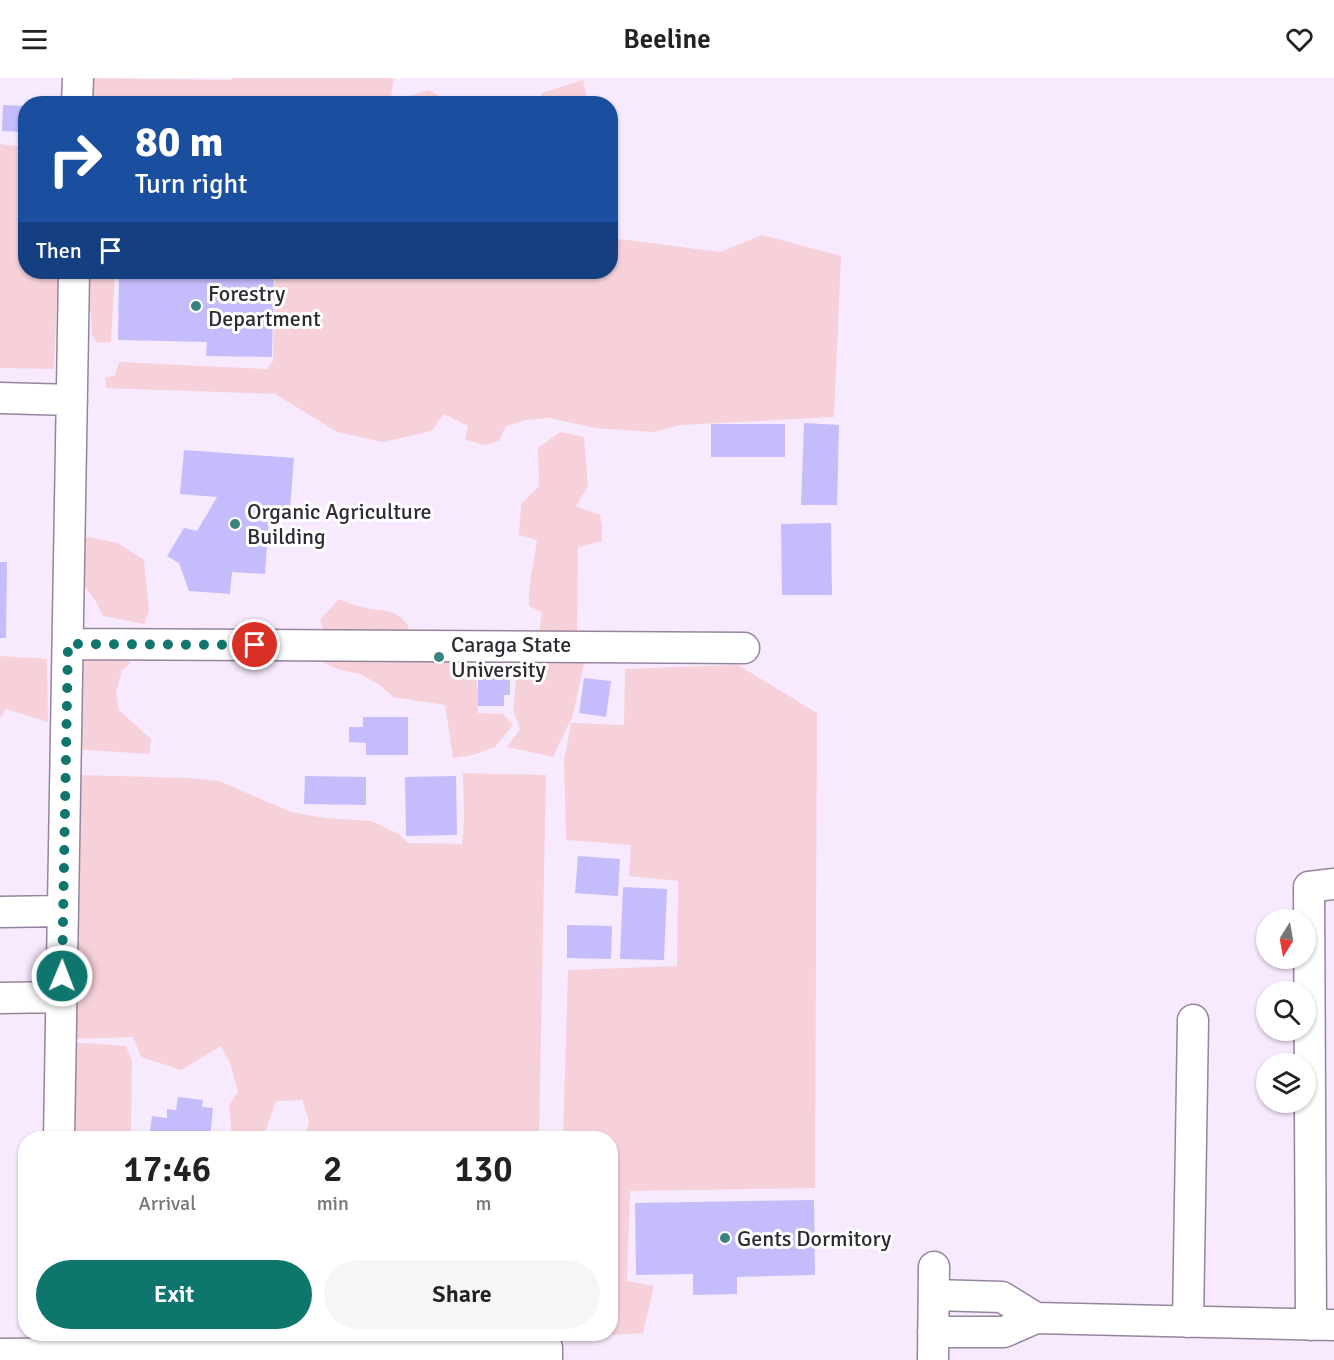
<!DOCTYPE html>
<html lang="en">
<head>
<meta charset="utf-8">
<style>
	:root { --surface:#fff; --page:#f6f6f6; --text:#222; --muted:#767676; --accent:#0f766e }
	body { margin:0; font-family:Signika,sans-serif; background:var(--page); color:var(--text); height:100vh; display:flex; flex-direction:column; font-size:22px; white-space:nowrap }
	* { box-sizing:border-box; margin:0 }
	p { font-size:20px; color:var(--muted) }
	.icon { flex:none; width:33px; height:33px; fill:none; stroke:currentColor; stroke-width:2; stroke-linecap:round; stroke-linejoin:round }
	.map { position:relative; flex:1; overflow:hidden }
	.side { position:absolute; left:18px; top:1053px; width:600px; height:210px; display:flex; flex-direction:column; background:var(--surface); border-radius:24px; box-shadow:0 2px 4px #0004 }
	.side>* { flex:none }
	.guide { position:absolute; left:18px; top:18px; width:600px; height:183px; border-radius:24px; box-shadow:0 2px 4px #0004; background:#1a4fa0; color:#fff; overflow:hidden }
	.needle { width:39px; rotate:191deg }
	.controls { position:absolute; left:1256px; top:831px; display:grid; gap:12px }
	.controls a { display:grid; place-items:center; width:60px; height:60px; border-radius:50%; background:var(--surface); box-shadow:0 2px 4px #0004; font-size:30px }
	.pin { position:absolute; display:grid; place-items:center; width:51px; height:51px; color:#fff; margin:-26px; border:3px solid #fff; border-radius:50%; box-shadow:0 2px 6px #0007 }
	.me { position:absolute; width:66px; margin:-33px; rotate:1deg; stroke-linejoin:round; filter:drop-shadow(0 0 4px #0008) }
	.turn { display:flex; align-items:center; gap:21px; height:126px; padding:0 18px; font-size:27px }
	.turn .icon { width:78px; height:78px; stroke-width:2.5 }
	.turn b { display:block; font-size:42px; line-height:51px }
	.then { display:flex; align-items:center; height:57px; padding:0 18px; background:#0003; gap:12px; font-size:22px }
	.eta { display:flex; justify-content:space-evenly; align-items:center; height:102px; text-align:center }
	.eta b { font-size:36px; font-weight:600; line-height:42px }
	.action { display:flex; gap:12px; margin-top:auto; padding:12px 18px }
	.action a { flex:1; height:69px; border-radius:36px; background:var(--accent); color:#fff; font-size:24px; font-weight:600; line-height:69px; text-align:center }
	.action a+a { background:var(--page); color:var(--text) }
	header { display:flex; justify-content:space-between; align-items:center; height:78px; padding:0 18px; background:var(--surface); font-size:27px; font-weight:600 }
	.map>svg:first-child { display:block }
	.green { fill:#f7d1d9 }
	.building { fill:#c5bcfb }
	.lines { fill:none; stroke-linecap:round; stroke-linejoin:round }
	.minor-casing { stroke:#95859c; stroke-width:33 }
	.minor { stroke:#fff; stroke-width:30 }
	.route { stroke:#0f766e; stroke-width:10; stroke-dasharray:0 18 }
	.poi-dot { fill:#3a8280; stroke:#fff; stroke-width:2 }
	.labels { text-anchor:middle; stroke-width:6; stroke-linejoin:round; paint-order:stroke }
	.poi-label { font-size:22px; fill:#312b34; stroke:#fff; text-anchor:start }
</style>
</head>
<body>
<header><svg class="icon" aria-label="menu" viewBox="0 0 24 24"><path d="M4 6h16M4 12h16M4 18h16"/></svg>Beeline<svg class="icon" aria-label="heart" viewBox="0 0 24 24"><path d="M12 20l-8-8c-3-5 5-10 8-4 3-6 11-1 8 4z"/></svg></header>
<div class="map">
<svg width="1334" height="1282" viewBox="0 0 1334 1282">
	<rect width="100%" height="100%" fill="#f8eafe"/>
	<!-- green -->
	<path class="green" d="M82 0 231 2 232 0H387L394 1 390 24 428 12 453 25 82 26Z
		M583 2 588 25H538L542 15Z
		M0 66 25 69 26 194H58L54 291 0 290Z
		M611 154V160L720 174 762 157 841 178 834 339 680 347 654 354 596 350 549 340 527 342 506 348 499 363 485 367 465 362 468 348 444 336 431 353 383 364 337 354 275 316 106 310 105 300 115 297 119 284 267 291 273 283 275 194H610Z
		M81 194H115L111 264 97 265 92 257 91 234 81 231Z
		M560 354 584 359 588 408 576 428 600 437 602 448V463L578 469 577 559 538 561 542 535 529 528C528 505 534 485 537 462L519 457 521 426 539 408 538 370Z
		M88 459 118 465 144 482 149 533 144 546 103 538 96 524 83 506 79 463Z
		M339 521C348 524 357 529 366 530 386 534 395 530 409 548L400 564 334 562 323 551 320 542Z
		M85 574H119L131 585 122 592 116 615 119 632 151 661 149 676 73 671 75 585Z
		M326 577 473 579 478 613V635L503 636 513 647 495 669 473 677 453 680 445 627 393 619 380 607 360 596 340 592 320 583Z
		M0 578 47 581 48 644 6 631 0 640Z
		M516 580 585 582 573 637 553 679 507 669 520 651 513 632 516 602Z
		M738 587 817 635 815 1110 630 1113 627 1203 654 1208 643 1255 580 1259 543 1257V1256H610V1060H563L568 892 677 888 678 803 629 798 631 767 566 762 564 682 571 645 624 647 625 591Z
		M463 695 546 697 539 1060H305L309 1043 302 1022 276 1023 263 1060H232L229 1027 238 1014 230 985 221 968 181 992 141 979 133 959 69 961 81 697 188 700 219 703 291 734 325 740 371 743 399 756 408 765 462 766 464 741Z
		M69 964 126 968 132 983 131 1053 134 1060H67Z
		M64 1256H152C132 1269 88 1257 64 1262Z
		M194 1256H292C261 1258 223 1268 194 1256Z"/>
	<!-- building -->
	<path class="building" d="M3 27 26 28V54L2 53Z
		M119 194H274L272 279 206 278 207 264 118 262Z
		M804 345 839 347 837 427H801Z
		M711 346H785V379H711Z
		M184 372 294 380 289 442 269 440 265 496 232 494 230 516 189 513 179 485 167 478 184 450 197 453 217 419 180 416Z
		M831 445 832 517H782L781 446Z
		M0 484H7L6 560H0Z
		M510 591V617H504V628H478V592Z
		M584 600 611 603 606 639 579 635Z
		M363 639H408V677H366V665L349 664V649H363Z
		M305 698 366 699V727L304 726Z
		M456 698 457 757 406 758 405 699Z
		M578 778 620 781 618 818 575 815Z
		M623 809 667 811 664 882 620 881Z
		M567 847 612 848 611 881 567 880Z
		M178 1019 203 1022 202 1029 213 1030 210 1060H149L152 1038 167 1040V1031L176 1032Z
		M814 1122 815 1197 737 1199V1216L693 1217V1196L636 1197 635 1125Z"/>
	<g class="lines">
		<defs>
			<path id="minor" d="M77 26 78 0
				M0 320 72 322
				M68 566 744 570
				M0 834 63 833
				M0 920 62 919
				M59 1060 74 194
				M934 1217 1002 1219 1036 1240
				M1188 1244 1193 942
				M1311 1247 1309 809 1334 806
				M933 1254H1004L1036 1240 1334 1247
				M0 1276 547 1270V1282
				M933 1282 934 1189"/>
		</defs>
		<!-- minor casing -->
		<use href="#minor" class="minor-casing"/>
		<!-- minor -->
		<use href="#minor" class="minor"/>
	</g>
	<g class="lines">
		<!-- route -->
		<path class="route" d="M62 898 68 566 255 567"/>
	</g>
	<!-- markers -->
	<g class="poi-dot">
		<circle cx="196" cy="228" r="6"/>
		<circle cx="235" cy="446" r="6"/>
		<circle cx="439" cy="579" r="6"/>
		<circle cx="725" cy="1160" r="6"/>
	</g>
	<g class="labels">
		<!-- poi labels -->
		<g class="poi-label">
			<text x="208" y="223">Forestry<tspan x="208" dy="25">Department</tspan></text>
			<text x="247" y="441">Organic Agriculture<tspan x="247" dy="25">Building</tspan></text>
			<text x="451" y="574">Caraga State<tspan x="451" dy="25">University</tspan></text>
			<text x="737" y="1168">Gents Dormitory</text>
		</g>
	</g>
</svg>
<div class="controls">
<a><svg class="needle" viewBox="-14 -14 28 28"><path d="M0-13l5 13h-10z" fill="#e53935"/><path d="M0 13l5-13h-10z" fill="#767676"/></svg></a>
<a><svg class="icon" aria-label="search" viewBox="0 0 24 24"><circle cx="10" cy="10" r="6"/><path d="M15 15l6 6"/></svg></a>
<a><svg class="icon" aria-label="layers" viewBox="0 0 24 24"><path d="M12 4l9 5-9 5-9-5zM3 14l9 5 9-5"/></svg></a>
</div>
<div class="pin" style="left:255px;top:567px;background:#d93025"><svg class="icon" aria-label="arrive" viewBox="0 0 24 24"><path d="M6 21V4h12l-3 4 3 4H6"/></svg></div>
<svg class="me" style="left:62px;top:898px" viewBox="-20 -20 40 40"><circle r="17" fill="#0f766e" stroke="#fff" stroke-width="3"/><path d="M0-11L8 9 0 5-8 9z" fill="#fff"/></svg>
<div class="guide">
<div class="turn"><svg class="icon" aria-label="right" viewBox="0 0 24 24"><path d="M7 20v-9h11M14 6l5 5-5 5"/></svg><div><b>80 m</b>Turn right</div></div>
<div class="then">Then<svg class="icon" aria-label="arrive" viewBox="0 0 24 24"><path d="M6 21V4h12l-3 4 3 4H6"/></svg></div>
</div>
<section class="side">
<div class="eta">
<div><b>17:46</b><p>Arrival</p></div>
<div><b>2</b><p>min</p></div>
<div><b>130</b><p>m</p></div>
</div>
<div class="action"><a>Exit</a><a>Share</a></div>
</section>
</div>
</body>
</html>
